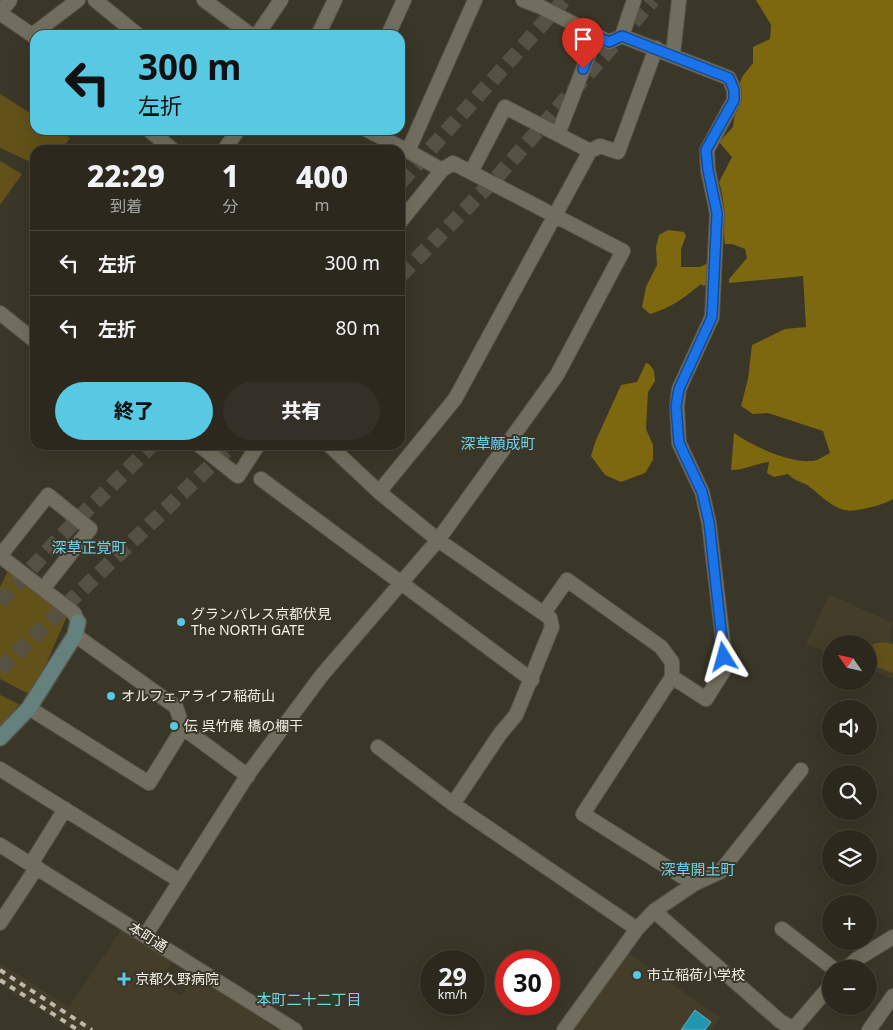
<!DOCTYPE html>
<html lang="ja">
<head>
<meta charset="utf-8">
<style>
	:root { --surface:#2c281e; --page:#343027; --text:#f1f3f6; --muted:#a6a6a4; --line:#48443c; --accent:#57c9e2 }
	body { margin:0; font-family:"Noto Sans","Noto Sans JP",sans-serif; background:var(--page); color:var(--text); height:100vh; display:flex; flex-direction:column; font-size:19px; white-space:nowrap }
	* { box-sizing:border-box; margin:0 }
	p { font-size:16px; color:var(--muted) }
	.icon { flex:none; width:28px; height:28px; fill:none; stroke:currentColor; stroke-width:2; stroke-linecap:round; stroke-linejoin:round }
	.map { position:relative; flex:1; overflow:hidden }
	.panel { position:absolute; left:30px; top:145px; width:375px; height:305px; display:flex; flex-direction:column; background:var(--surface); border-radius:15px; box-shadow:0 5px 20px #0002,0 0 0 1px var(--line) }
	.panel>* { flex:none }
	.guide { position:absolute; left:30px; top:30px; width:375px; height:105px; border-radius:15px; box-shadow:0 5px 20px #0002,0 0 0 1px var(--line); background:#57c9e2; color:#111; overflow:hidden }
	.needle { width:32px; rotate:304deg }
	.fabs { position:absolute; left:822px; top:635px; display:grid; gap:10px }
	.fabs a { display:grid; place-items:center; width:55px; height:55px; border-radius:50%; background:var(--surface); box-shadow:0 5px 20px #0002,0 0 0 1px var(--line); font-size:25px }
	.speed { position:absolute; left:420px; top:950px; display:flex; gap:10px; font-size:25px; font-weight:700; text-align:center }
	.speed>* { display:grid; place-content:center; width:65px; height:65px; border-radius:50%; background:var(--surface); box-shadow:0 5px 20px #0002,0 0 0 1px var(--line); line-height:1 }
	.speed small { font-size:12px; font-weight:400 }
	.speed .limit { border:8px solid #d22; background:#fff; color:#111 }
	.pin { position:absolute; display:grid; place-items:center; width:42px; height:42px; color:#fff; margin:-51px -21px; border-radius:50% 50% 50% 0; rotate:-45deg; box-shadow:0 0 5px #0007 }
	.pin .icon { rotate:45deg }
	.me { position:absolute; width:55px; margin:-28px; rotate:352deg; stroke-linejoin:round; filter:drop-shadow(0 0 4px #0008) }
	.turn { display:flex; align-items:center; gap:18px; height:105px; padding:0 25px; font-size:22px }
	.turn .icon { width:65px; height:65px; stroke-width:2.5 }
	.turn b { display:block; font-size:35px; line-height:42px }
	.eta { display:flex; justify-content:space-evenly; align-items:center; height:85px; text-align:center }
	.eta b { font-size:30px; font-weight:800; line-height:35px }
	.button { display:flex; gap:10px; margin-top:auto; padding:10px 25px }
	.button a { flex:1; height:58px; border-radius:30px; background:var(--accent); color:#111; font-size:20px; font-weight:800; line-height:58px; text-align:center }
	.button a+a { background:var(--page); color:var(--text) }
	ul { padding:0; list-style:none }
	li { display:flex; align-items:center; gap:15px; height:65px; padding:0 25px; border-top:1px solid var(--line) }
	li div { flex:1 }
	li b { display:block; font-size:19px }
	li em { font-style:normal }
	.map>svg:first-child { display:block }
	.built { fill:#433d29 }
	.green { fill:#625219 }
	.forest { fill:#7e680f }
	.water { fill:#2397af; stroke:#61b1c0 }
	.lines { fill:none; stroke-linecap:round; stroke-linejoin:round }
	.highway-tunnel { stroke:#555244; stroke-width:15; stroke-dasharray:15 8; stroke-linecap:butt }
	.street-casing { stroke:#575448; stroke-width:16 }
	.secondary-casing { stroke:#575448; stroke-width:18 }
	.street { stroke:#726e5f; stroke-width:14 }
	.secondary { stroke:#64817e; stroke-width:15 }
	.rail { stroke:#bcb9af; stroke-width:4; stroke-dasharray:6 6; stroke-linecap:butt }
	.route-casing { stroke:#114b97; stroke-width:12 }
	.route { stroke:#1a73e8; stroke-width:9 }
	.poi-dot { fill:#57c9e2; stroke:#3a3628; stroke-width:2 }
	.labels { text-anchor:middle; stroke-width:4; stroke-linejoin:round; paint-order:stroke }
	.poi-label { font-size:14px; fill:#f1efe6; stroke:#3a3628; text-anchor:start }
	.street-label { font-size:14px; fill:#f1efe6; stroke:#3a3628 }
	.neighbourhood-label { font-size:15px; fill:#6ed3eb; stroke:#3a3628 }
</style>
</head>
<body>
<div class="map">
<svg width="893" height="1030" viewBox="0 0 893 1030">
	<rect width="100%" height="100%" fill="#3a3628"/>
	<!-- built -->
	<path class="built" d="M829 594 893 623 891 630 893 679 869 669V644H831V654L806 644Z
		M123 927 173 961 159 981 181 996 195 975 278 1030H71L0 984V963L69 1007Z
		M629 953 720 1018 711 1030H573Z"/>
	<!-- green -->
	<path class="green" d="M0 94 35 116V130H57L70 138 61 150H35V164L0 148Z
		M0 161 22 174 0 205Z
		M8 571 68 614 40 678 29 694 0 679V587Z
		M883 642 893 644V673L869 664V654L873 644Z
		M0 695 19 704 0 730Z"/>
	<!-- forest -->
	<path class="forest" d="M756 0H893V499C884 505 853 513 844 510 831 506 821 496 811 488 804 481 798 484 788 474L774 477 767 473 769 462C756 463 745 470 731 470L734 433C753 446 788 463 812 461 818 461 825 455 830 453L823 431 768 413 753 414 741 406 748 379 752 345 785 329 806 327 803 276 729 283V279L747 258 745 249 732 244H725C722 220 727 208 719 182L732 157 719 142 733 127 738 88 742 77 753 63V47L770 39 771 25Z
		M668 230 684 232 686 236 681 249V267H700L708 263 707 284 703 286 701 284C684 298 671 308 650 314L642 307 646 287 657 265 656 247 659 235Z
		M646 363 650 365 654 371 655 381 648 392 646 429 653 445V460L645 473 621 482 605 475 591 456 596 440 621 385 637 382Z"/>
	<!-- water -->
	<path class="water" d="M695 1010 711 1022 705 1030H681Z"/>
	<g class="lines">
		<!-- highway-tunnel -->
		<path class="highway-tunnel" d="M400 183 564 0
			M400 276 497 177 653 0
			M0 602 65 532 152 445
			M0 669 232 445"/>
		<defs>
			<path id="street" d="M95 0 138 35
				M204 0 251 35
				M523 0 541 7 609 42 622 36 634 0
				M0 13 35 37
				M0 13 10 0
				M32 35 78 0
				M257 35 281 0
				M318 35 335 0
				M388 35 404 0
				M622 36 729 78 734 90V100L707 150 708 170 717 213 712 317 679 389 677 406 679 443 702 492 709 523 726 667 706 699 672 677
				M673 54 679 0
				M149 130 173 150
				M367 130 408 151
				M558 134 596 36
				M224 150 238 130
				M442 170 408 151 475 0
				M471 172 505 107 590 151
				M0 313 35 341
				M199 445 238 476 258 445
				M329 445 379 492 438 540 550 618 552 627 516 715 500 734 453 804
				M261 479 532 680
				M379 492 455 399 590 151 600 146 618 152 656 48
				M0 556 48 495 90 529 43 589
				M0 556 74 613 78 622
				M544 613 567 580 661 647 672 662V677L583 814 694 884
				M75 635 176 707 183 728 248 776
				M29 708 149 783 183 728
				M378 747 453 804 637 929
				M0 769 180 881
				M0 845 295 1030
				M31 864 65 809
				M654 911 780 1021 795 1030
				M0 923 37 867
				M782 929 834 969
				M145 936 249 773 322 675 438 540 557 375 623 251 453 163 442 170 400 222
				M846 969 857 959 893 937
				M794 1028 831 985
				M564 1030 637 929 654 911 694 884 720 872 801 770
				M869 1030 893 996"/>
			<path id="secondary" d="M0 738 29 708 75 635 78 622"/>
		</defs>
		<!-- street casing -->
		<use href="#street" class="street-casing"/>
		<!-- secondary casing -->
		<use href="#secondary" class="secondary-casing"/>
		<!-- street -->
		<use href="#street" class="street"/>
		<!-- secondary -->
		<use href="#secondary" class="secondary"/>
		<!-- rail -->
		<path class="rail" d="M0 970 92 1030
			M0 980 78 1030"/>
	</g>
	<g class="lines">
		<defs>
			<path id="route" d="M583 69 596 36 609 42 622 36 729 78 734 90V100L706 150 708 170 717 213 712 317 679 389 676 406 679 443 702 492 709 522 724 657"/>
		</defs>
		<!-- route casing -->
		<use href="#route" class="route-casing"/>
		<!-- route -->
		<use href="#route" class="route"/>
	</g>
	<!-- markers -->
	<g class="poi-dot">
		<circle cx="181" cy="622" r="5"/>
		<circle cx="111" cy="696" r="5"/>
		<circle cx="174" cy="726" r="5"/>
		<circle cx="637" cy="975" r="5"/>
		<path d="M121.5 971.5h5v5h5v5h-5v5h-5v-5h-5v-5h5z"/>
	</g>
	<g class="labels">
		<!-- poi labels -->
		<g class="poi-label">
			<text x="191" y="619">グランパレス京都伏見<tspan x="191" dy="16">The NORTH GATE</tspan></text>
			<text x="121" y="701">オルフェアライフ稲荷山</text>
			<text x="184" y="731">伝 呉竹庵 橋の欄干</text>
			<text x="647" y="980">市立稲荷小学校</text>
			<text x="135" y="984">京都久野病院</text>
		</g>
		<!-- street labels -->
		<g class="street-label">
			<text transform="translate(148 937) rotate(32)" y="5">本町通</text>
		</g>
		<!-- neighbourhood labels -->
		<g class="neighbourhood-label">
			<text x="498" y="449">深草願成町</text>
			<text x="89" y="553">深草正覚町</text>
			<text x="698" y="875">深草開土町</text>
			<text x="309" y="1005">本町二十二丁目</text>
		</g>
	</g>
</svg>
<div class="fabs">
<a><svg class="needle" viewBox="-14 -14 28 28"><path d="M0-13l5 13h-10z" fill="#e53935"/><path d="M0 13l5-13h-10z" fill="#a6a6a4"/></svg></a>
<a><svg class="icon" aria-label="sound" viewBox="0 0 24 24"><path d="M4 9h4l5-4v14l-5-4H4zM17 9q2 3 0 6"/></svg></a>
<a><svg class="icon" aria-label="search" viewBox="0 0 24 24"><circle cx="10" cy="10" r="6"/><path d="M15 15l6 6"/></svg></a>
<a><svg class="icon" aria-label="layers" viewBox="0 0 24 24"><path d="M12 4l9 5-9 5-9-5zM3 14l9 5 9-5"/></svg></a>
<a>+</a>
<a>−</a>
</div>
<div class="speed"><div>29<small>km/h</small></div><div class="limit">30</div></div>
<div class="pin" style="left:583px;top:69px;background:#d93025"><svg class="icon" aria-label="arrive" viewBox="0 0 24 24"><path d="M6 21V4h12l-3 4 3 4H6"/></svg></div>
<svg class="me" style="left:724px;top:657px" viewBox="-20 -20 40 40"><path d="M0-17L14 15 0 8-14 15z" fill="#1a73e8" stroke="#fff" stroke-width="4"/></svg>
<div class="guide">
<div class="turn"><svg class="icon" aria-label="left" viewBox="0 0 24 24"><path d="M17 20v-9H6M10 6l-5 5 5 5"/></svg><div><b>300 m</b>左折</div></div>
</div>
<section class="panel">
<div class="eta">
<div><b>22:29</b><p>到着</p></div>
<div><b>1</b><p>分</p></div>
<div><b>400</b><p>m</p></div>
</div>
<ul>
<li><svg class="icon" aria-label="left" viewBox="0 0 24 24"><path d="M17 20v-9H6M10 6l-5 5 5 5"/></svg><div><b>左折</b></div><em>300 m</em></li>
<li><svg class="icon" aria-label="left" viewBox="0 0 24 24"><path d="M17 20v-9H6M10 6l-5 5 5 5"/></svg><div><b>左折</b></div><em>80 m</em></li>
</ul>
<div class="button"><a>終了</a><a>共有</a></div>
</section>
</div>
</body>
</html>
